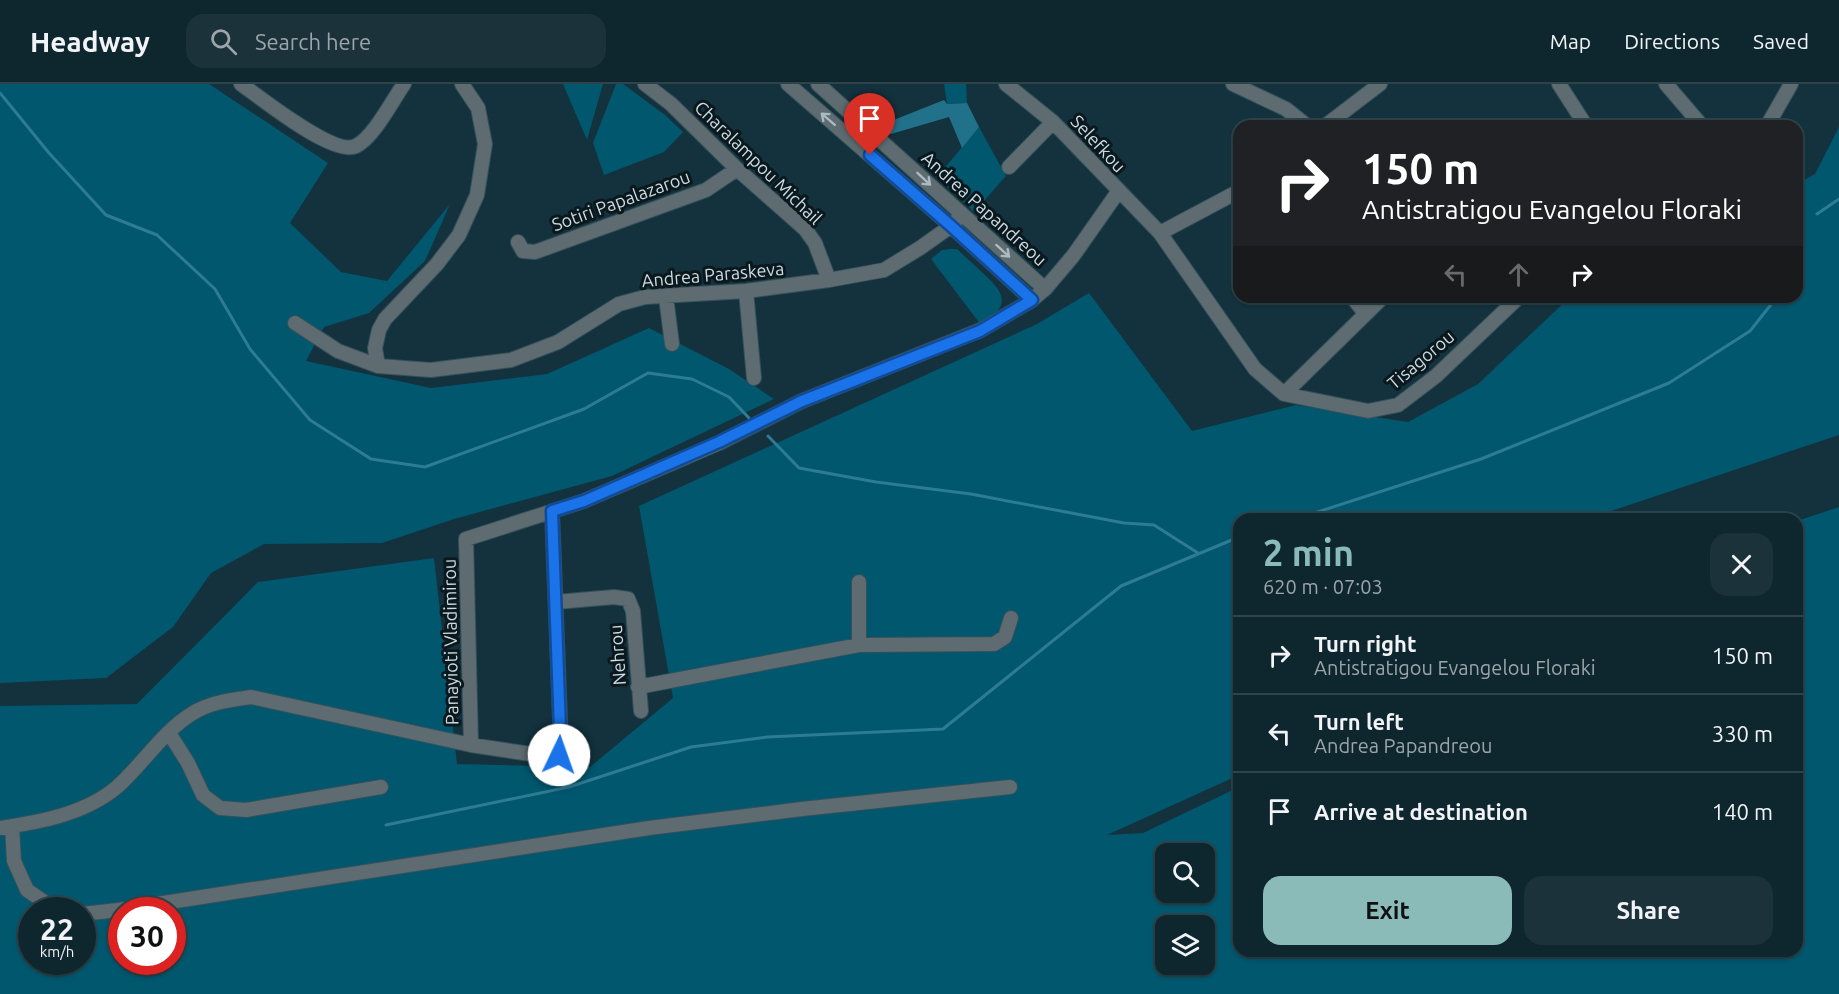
<!DOCTYPE html>
<html lang="en">
<head>
<meta charset="utf-8">
<style>
	:root { --surface:#0e262e; --page:#1c323a; --text:#f1f3f6; --muted:#9ba5aa; --line:#2e434a; --accent:#8bbbb9 }
	body { margin:0; font-family:Ubuntu,sans-serif; background:var(--page); color:var(--text); height:100vh; display:flex; flex-direction:column; font-size:22px; white-space:nowrap }
	* { box-sizing:border-box; margin:0 }
	p { font-size:20px; color:var(--muted) }
	.icon { flex:none; width:33px; height:33px; fill:none; stroke:currentColor; stroke-width:2; stroke-linecap:round; stroke-linejoin:round }
	.map { position:relative; flex:1; overflow:hidden }
	.drawer { position:absolute; left:1233px; top:429px; width:570px; height:444px; display:flex; flex-direction:column; background:var(--surface); border-radius:18px; box-shadow:0 2px 4px #0004,0 0 0 2px var(--line) }
	.drawer>* { flex:none }
	.top-card { position:absolute; left:1233px; top:36px; width:570px; height:183px; border-radius:18px; box-shadow:0 2px 4px #0004,0 0 0 2px var(--line); background:#202124; color:#fff; overflow:hidden }
	.controls { position:absolute; left:1155px; top:759px; display:grid; gap:12px }
	.controls a { display:grid; place-items:center; width:60px; height:60px; border-radius:12px; background:var(--surface); box-shadow:0 2px 4px #0004,0 0 0 2px var(--line); font-size:30px }
	.speed { position:absolute; left:18px; top:813px; display:flex; gap:12px; font-size:30px; font-weight:700; text-align:center }
	.speed>* { display:grid; place-content:center; width:78px; height:78px; border-radius:50%; background:var(--surface); box-shadow:0 2px 4px #0004,0 0 0 2px var(--line); line-height:1 }
	.speed small { font-size:15px; font-weight:400 }
	.speed .limit { border:9px solid #d22; background:#fff; color:#111 }
	.pin { position:absolute; display:grid; place-items:center; width:51px; height:51px; color:#fff; margin:-62px -26px; border-radius:50% 50% 50% 0; rotate:-45deg; box-shadow:0 0 6px #0007 }
	.pin .icon { rotate:45deg }
	.me { position:absolute; width:66px; margin:-33px; rotate:3deg; stroke-linejoin:round; filter:drop-shadow(0 0 4px #0008) }
	.turn { display:flex; align-items:center; gap:21px; height:126px; padding:0 30px; font-size:27px }
	.turn .icon { width:78px; height:78px; stroke-width:2.5 }
	.turn b { display:block; font-size:42px; line-height:51px }
	.lanes { display:flex; align-items:center; height:57px; padding:0 30px; background:#0003; justify-content:center; gap:30px; direction:ltr }
	.lanes .off { opacity:.35 }
	.round { display:grid; place-items:center; flex:none; width:63px; height:63px; border-radius:18px; background:var(--page) }
	.headline { display:flex; align-items:center; justify-content:space-between; height:102px; padding:0 30px }
	h1 { font-size:36px; font-weight:700; line-height:45px; color:var(--accent) }
	.action { display:flex; gap:12px; margin-top:auto; padding:12px 30px }
	.action a { flex:1; height:69px; border-radius:18px; background:var(--accent); color:#111; font-size:24px; font-weight:700; line-height:69px; text-align:center }
	.action a+a { background:var(--page); color:var(--text) }
	ul { padding:0; list-style:none }
	li { display:flex; align-items:center; gap:18px; height:78px; padding:0 30px; border-top:2px solid var(--line) }
	li div { flex:1 }
	li b { display:block; font-size:22px }
	li em { font-style:normal }
	header { display:flex; align-items:center; gap:36px; box-sizing:border-box; height:84px; padding:0 30px; background:var(--surface); border-bottom:2px solid var(--line) }
	header strong { font-size:28px }
	nav { display:flex; gap:33px; margin-inline-start:auto; font-size:21px }
	.search { width:420px; height:54px; background:var(--page); display:flex; align-items:center; gap:15px; box-sizing:border-box; padding:0 21px; border-radius:18px; color:var(--muted); font-size:22px }
	.map>svg:first-child { display:block }
	.green { fill:#00576e; fill-rule:evenodd }
	.forest { fill:#22718b }
	.lines { fill:none; stroke-linecap:round; stroke-linejoin:round }
	.stream { stroke:#2e7b95; stroke-width:3 }
	.minor-casing { stroke:#34515b; stroke-width:16 }
	.minor { stroke:#5e6c71; stroke-width:14 }
	.oneway { stroke:#aabac1 }
	.route-casing { stroke:#114b97; stroke-width:15 }
	.route { stroke:#1a73e8; stroke-width:10 }
	.labels { text-anchor:middle; stroke-width:6; stroke-linejoin:round; paint-order:stroke }
	.street-label { font-size:18px; fill:#cbdce3; stroke:#0b181d }
</style>
</head>
<body>
<header>
<strong>Headway</strong>
<div class="search"><svg class="icon" aria-label="search" viewBox="0 0 24 24"><circle cx="10" cy="10" r="6"/><path d="M15 15l6 6"/></svg>Search here</div>
<nav><a>Map</a><a>Directions</a><a>Saved</a></nav>
</header>
<div class="map">
<svg width="1839" height="910" viewBox="0 0 1839 910">
	<rect width="100%" height="100%" fill="#13323d"/>
	<!-- green -->
	<path class="green" d="M0 0H209L328 79 290 139 341 188 387 197 450 120 425 177 369 229 324 243 306 277 431 304 547 290 649 244 729 285 774 315 612 392 454 435 382 459 264 460 211 489 173 543 106 594 0 599Z
		M563 0H603L587 56Z
		M616 0H623L665 31 683 48 664 68 604 91 593 59Z
		M944 0H966L967 19 947 20Z
		M979 43 1006 92 974 128 937 93Z
		M1839 43V351L1596 432V435H1239V691L1107 751 1143 749 1239 703V867H1797V437L1839 423V910H0V622L137 620 258 498 434 474 457 680 590 683 673 614 639 422 1037 240 1089 209 1192 347 1296 321 1408 338 1478 300 1570 213H1797V100L1815 90ZM1166 770H1204V808H1166ZM32 826H82V878H32ZM122 826H172V878H122ZM1166 842H1204V880H1166Z
		M950 165H957C966 174 976 182 985 191 1008 212 1008 223 981 241L931 175 942 166Z"/>
	<!-- forest -->
	<path class="forest" d="M944 16 947 20 967 19 979 43 962 64 949 33 891 50 881 41Z"/>
	<g class="lines">
		<!-- stream -->
		<path class="stream" d="M0 9 49 69 106 131 157 151 215 205 250 265 310 336 371 375 425 383 584 325 648 289 692 295 729 313 749 334
			M1817 130 1839 115
			M768 352 799 384 876 398 971 410 1124 439 1154 441 1198 469
			M1296 435 1481 375 1669 299 1750 247 1777 213
			M386 741 569 703 691 663 767 653 943 645 1121 502 1239 453"/>
		<defs>
			<path id="minor" d="M241 0C261 14 334 73 356 62 374 53 392 17 404 0
				M645 0 671 20 737 85 805 145 815 159 829 196
				M788 0 951 142 1032 216
				M818 0 1045 205
				M1006 0 1053 38 1160 149 1255 285 1284 310 1368 327 1398 321 1436 292 1519 213
				M1233 0 1286 25 1307 42
				M1559 0 1586 42
				M1666 0 1702 42
				M1325 42 1380 0
				M1767 42 1791 0
				M1009 83 1053 38
				M1160 149 1239 107
				M518 158 523 167 535 168 706 106 737 85
				M746 207 754 294
				M666 213 672 260
				M1352 213 1365 229
				M295 239 338 267 378 282 431 286 511 276 558 258 619 220 645 213 746 207 829 196 884 186 920 164 951 142 962 130
				M378 282 375 264 379 246 385 235 437 180 459 151 477 111 485 60 478 24 462 0
				M1284 310 1383 213
				M859 498V561
				M556 518 614 513 628 515 633 527 641 627
				M638 603 859 561 994 560 1005 553 1011 534
				M169 649 188 679 203 711 220 724 246 726 381 703
				M471 661 466 455 584 417 719 359 802 317 981 246 1032 216 1045 205 1073 172 1118 108
				M12 742 14 777 27 806 50 822 70 826
				M0 744C40 738 85 730 117 703 143 680 163 647 193 629 210 618 232 616 251 613L471 661 551 673 559 671 561 661 552 427
				M82 830 118 826 649 744 802 725 1010 703"/>
		</defs>
		<!-- minor casing -->
		<use href="#minor" class="minor-casing"/>
		<!-- minor -->
		<use href="#minor" class="minor"/>
	</g>
	<!-- one-way arrows -->
	<defs><path id="oneway-shaft" d="M-6 0H5M1.5-3L5.5 0L1.5 3" fill="none" stroke-width="1.6" stroke-linecap="round" stroke-linejoin="round" transform="scale(1.5)"/></defs>
	<g class="oneway">
		<use href="#oneway-shaft" transform="translate(828 35) rotate(-139)"/>
		<use href="#oneway-shaft" transform="translate(924 95) rotate(43)"/>
		<use href="#oneway-shaft" transform="translate(1003 167) rotate(42)"/>
	</g>
	<g class="lines">
		<defs>
			<path id="route" d="M559 671 560 645 552 427 584 417 719 358 802 317 980 247 1032 216 951 142 870 71"/>
		</defs>
		<!-- route casing -->
		<use href="#route" class="route-casing"/>
		<!-- route -->
		<use href="#route" class="route"/>
	</g>
	<g class="labels">
		<!-- street labels -->
		<g class="street-label">
			<text transform="translate(1098 60) rotate(47)" y="6">Selefkou</text>
			<text transform="translate(758 79) rotate(44)" y="6">Charalampou Michail</text>
			<text transform="translate(621 117) rotate(-20)" y="6">Sotiri Papalazarou</text>
			<text transform="translate(984 125) rotate(42)" y="6">Andrea Papandreou</text>
			<text transform="translate(713 191) rotate(-5)" y="6">Andrea Paraskeva</text>
			<text transform="translate(1421 276) rotate(-40)" y="6">Tisagorou</text>
			<text transform="translate(451 558) rotate(-91)" y="6">Panayioti Vladimirou</text>
			<text transform="translate(618 571) rotate(-94)" y="6">Nehrou</text>
		</g>
	</g>
</svg>
<div class="controls">
<a><svg class="icon" aria-label="search" viewBox="0 0 24 24"><circle cx="10" cy="10" r="6"/><path d="M15 15l6 6"/></svg></a>
<a><svg class="icon" aria-label="layers" viewBox="0 0 24 24"><path d="M12 4l9 5-9 5-9-5zM3 14l9 5 9-5"/></svg></a>
</div>
<div class="speed"><div>22<small>km/h</small></div><div class="limit">30</div></div>
<div class="pin" style="left:870px;top:71px;background:#d93025"><svg class="icon" aria-label="arrive" viewBox="0 0 24 24"><path d="M6 21V4h12l-3 4 3 4H6"/></svg></div>
<svg class="me" style="left:559px;top:671px" viewBox="-20 -20 40 40"><circle r="19" fill="#fff"/><path d="M0-13L10 11 0 6-10 11z" fill="#1a73e8"/></svg>
<div class="top-card">
<div class="turn"><svg class="icon" aria-label="right" viewBox="0 0 24 24"><path d="M7 20v-9h11M14 6l5 5-5 5"/></svg><div><b>150 m</b>Antistratigou Evangelou Floraki</div></div>
<div class="lanes"><svg class="icon off" aria-label="left" viewBox="0 0 24 24"><path d="M17 20v-9H6M10 6l-5 5 5 5"/></svg><svg class="icon off" aria-label="ahead" viewBox="0 0 24 24"><path d="M12 20V5M6 11l6-6 6 6"/></svg><svg class="icon" aria-label="right" viewBox="0 0 24 24"><path d="M7 20v-9h11M14 6l5 5-5 5"/></svg></div>
</div>
<section class="drawer">
<div class="headline"><div><h1>2 min</h1><p>620 m · 07:03</p></div><a class="round"><svg class="icon" aria-label="close" viewBox="0 0 24 24"><path d="M6 6l12 12M18 6L6 18"/></svg></a></div>
<ul>
<li><svg class="icon" aria-label="right" viewBox="0 0 24 24"><path d="M7 20v-9h11M14 6l5 5-5 5"/></svg><div><b>Turn right</b><p>Antistratigou Evangelou Floraki</p></div><em>150 m</em></li>
<li><svg class="icon" aria-label="left" viewBox="0 0 24 24"><path d="M17 20v-9H6M10 6l-5 5 5 5"/></svg><div><b>Turn left</b><p>Andrea Papandreou</p></div><em>330 m</em></li>
<li><svg class="icon" aria-label="arrive" viewBox="0 0 24 24"><path d="M6 21V4h12l-3 4 3 4H6"/></svg><div><b>Arrive at destination</b></div><em>140 m</em></li>
</ul>
<div class="action"><a>Exit</a><a>Share</a></div>
</section>
</div>
</body>
</html>
